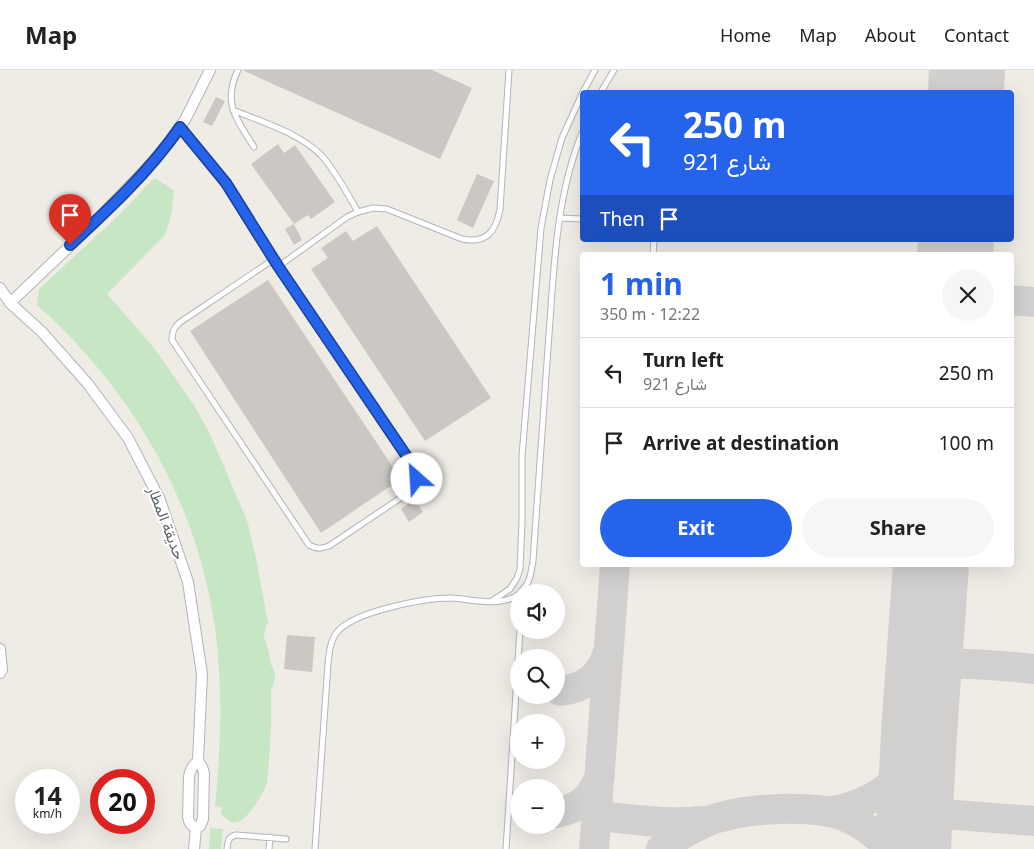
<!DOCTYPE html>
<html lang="en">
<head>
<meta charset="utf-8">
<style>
	:root { --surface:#fff; --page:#f6f6f6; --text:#222; --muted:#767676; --line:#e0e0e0; --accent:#2563eb }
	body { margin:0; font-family:"Noto Sans",Vazirmatn,sans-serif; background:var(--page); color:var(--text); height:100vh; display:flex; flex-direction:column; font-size:19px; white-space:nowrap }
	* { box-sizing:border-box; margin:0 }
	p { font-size:16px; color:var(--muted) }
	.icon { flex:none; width:28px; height:28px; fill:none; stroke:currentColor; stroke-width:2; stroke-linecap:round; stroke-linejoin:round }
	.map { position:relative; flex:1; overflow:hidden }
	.sheet { position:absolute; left:580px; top:182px; width:434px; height:315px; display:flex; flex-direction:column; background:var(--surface); border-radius:5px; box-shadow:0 5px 20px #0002 }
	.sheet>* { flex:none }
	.banner { position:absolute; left:580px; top:20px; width:434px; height:152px; border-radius:5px; box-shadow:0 5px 20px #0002; background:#2563eb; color:#fff; overflow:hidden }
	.tools { position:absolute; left:510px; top:514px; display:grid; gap:10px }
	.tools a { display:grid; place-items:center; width:55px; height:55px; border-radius:50%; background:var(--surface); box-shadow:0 5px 20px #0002; font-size:25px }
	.speed { position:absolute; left:15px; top:699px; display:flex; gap:10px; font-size:25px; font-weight:700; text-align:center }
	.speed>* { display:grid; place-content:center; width:65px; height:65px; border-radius:50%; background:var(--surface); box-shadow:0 5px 20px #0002; line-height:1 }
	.speed small { font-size:12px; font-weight:400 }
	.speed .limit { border:8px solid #d22; background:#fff; color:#111 }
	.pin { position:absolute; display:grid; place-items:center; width:42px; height:42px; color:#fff; margin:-51px -21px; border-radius:50% 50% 50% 0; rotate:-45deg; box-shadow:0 0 5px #0007 }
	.pin .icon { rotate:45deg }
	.me { position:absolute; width:55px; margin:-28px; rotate:334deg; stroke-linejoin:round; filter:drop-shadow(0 0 4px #0008) }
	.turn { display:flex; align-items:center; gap:18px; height:105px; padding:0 20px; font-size:22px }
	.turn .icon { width:65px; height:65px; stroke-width:2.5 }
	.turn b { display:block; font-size:35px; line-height:42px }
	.then { display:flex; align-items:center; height:48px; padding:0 20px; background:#0003; gap:10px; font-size:19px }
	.round { display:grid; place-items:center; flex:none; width:52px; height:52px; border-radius:26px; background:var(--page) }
	.summary { display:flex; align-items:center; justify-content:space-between; height:85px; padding:0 20px }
	h1 { font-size:30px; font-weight:700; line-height:38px; color:var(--accent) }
	.button { display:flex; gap:10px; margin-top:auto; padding:10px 20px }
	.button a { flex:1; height:58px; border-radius:30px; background:var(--accent); color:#fff; font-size:20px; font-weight:700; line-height:58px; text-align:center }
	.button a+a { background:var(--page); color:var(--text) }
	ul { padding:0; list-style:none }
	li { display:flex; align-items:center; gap:15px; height:70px; padding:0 20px; border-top:1px solid var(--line) }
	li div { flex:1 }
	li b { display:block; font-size:19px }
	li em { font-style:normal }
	header { display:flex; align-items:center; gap:30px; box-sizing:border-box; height:70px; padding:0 25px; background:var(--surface); border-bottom:1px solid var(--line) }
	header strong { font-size:24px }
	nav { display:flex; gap:28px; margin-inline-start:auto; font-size:18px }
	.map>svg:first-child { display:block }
	.green { fill:#c7e6c4 }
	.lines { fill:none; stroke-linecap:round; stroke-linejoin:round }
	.taxiway { stroke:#d2d0ce; stroke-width:30 }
	.runway { stroke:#d2d0ce; stroke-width:76 }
	.building { fill:#cbc7c3 }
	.service-casing { stroke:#b1b4b8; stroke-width:7 }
	.minor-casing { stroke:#b1b4b8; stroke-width:12 }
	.service { stroke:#fff; stroke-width:5 }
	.minor { stroke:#fff; stroke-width:10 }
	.route-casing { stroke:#184099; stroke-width:12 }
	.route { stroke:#2563eb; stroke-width:9 }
	.labels { text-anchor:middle; stroke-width:4.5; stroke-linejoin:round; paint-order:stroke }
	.street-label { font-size:15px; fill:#5e6266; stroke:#fff }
</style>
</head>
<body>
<header>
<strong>Map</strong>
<nav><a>Home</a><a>Map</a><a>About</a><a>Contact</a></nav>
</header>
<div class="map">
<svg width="1034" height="779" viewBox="0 0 1034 779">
	<rect width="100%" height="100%" fill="#efece6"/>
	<!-- green -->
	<path class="green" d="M154 108 166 115 174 121C172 137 172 151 164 166L107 224 151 274 162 289 195 337 210 364 243 441 248 454 256 488 268 553C261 566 265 569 269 582 270 586 269 590 271 594 272 598 275 600 275 604 276 611 271 617 271 623 272 653 270 683 267 713 263 724 249 748 238 752 230 754 225 748 221 743L222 737 215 736C221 677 223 616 215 558 197 431 132 320 37 235L39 219 119 145Z
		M210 758 223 759 221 779H209Z"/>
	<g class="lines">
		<!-- taxiway -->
		<path class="taxiway" d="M1011 230 1034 232
			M927 552C930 574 939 585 960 594
			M560 621C585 618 601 606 608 582
			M922 626C930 588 956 593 987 595 1003 596 1018 597 1034 599
			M917 709C920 726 922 740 942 744
			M826 742C865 737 897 719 914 682 916 676 918 669 919 663
			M556 743C581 738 591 728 600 705
			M597 746C631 749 667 755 702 751
			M914 774C917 756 921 746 942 744L1034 751
			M594 779 615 495
			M661 779C676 767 696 756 714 749 747 738 814 734 846 747 863 754 877 765 889 779"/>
		<!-- runway -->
		<path class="runway" d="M966 22 967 0
			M955 185 956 170
			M913 779 919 663 931 495"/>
	</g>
	<!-- building -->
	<path class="building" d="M242 0H432L472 18 440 89Z
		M216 27 225 31 212 56 203 52Z
		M278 74 284 83 295 75 335 132 311 149 308 145 294 154 302 170 294 175 285 159 294 154 251 94Z
		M477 104 494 111 473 158 457 150Z
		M377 156 491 328 425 371 311 199 328 188 321 178 346 161 353 171Z
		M268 210 401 409 321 463 190 261Z
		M415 429 423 442 409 452 401 439Z
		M287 565 315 567 312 602 284 599Z"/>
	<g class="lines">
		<defs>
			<path id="service" d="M238 0C222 33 237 50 254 77
				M583 22 595 0
				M601 22 614 0
				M233 40C262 52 300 63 322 86 336 102 347 123 358 142
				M180 57 226 113 279 196 416 400C418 411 416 416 408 423L329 476C321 479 317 479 309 475L172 270C172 263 173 259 179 253L274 189
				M560 148 582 149
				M653 185 654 170
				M279 196 347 147 358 142 373 138 387 139 462 169C486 174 496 162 500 139L509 0
				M520 522C530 514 531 503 533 491 538 416 543 340 549 264 554 197 556 127 582 63
				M492 531 510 519 517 508 520 499 522 451V386L541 158 550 110 562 68 582 24
				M227 779C228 771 228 767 236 765L286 769
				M269 779 270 767
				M315 779 328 594C329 583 330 570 338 561 356 541 425 528 451 528 472 529 501 538 519 524
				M506 779 520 560"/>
			<path id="minor" d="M0 218 10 233 42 262 88 314 128 368 160 430 188 512 202 604 198 691 202 697 204 703 203 749 200 756 196 758 194 779
				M10 233 94 153 152 93 175 65 186 48 210 0
				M0 579 2 600 0 603
				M196 758C191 755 189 753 188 747L189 707C190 700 192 696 198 691"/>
		</defs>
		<!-- service casing -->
		<use href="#service" class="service-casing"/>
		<!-- minor casing -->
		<use href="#minor" class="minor-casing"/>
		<!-- service -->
		<use href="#service" class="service"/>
		<!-- minor -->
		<use href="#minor" class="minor"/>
	</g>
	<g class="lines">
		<defs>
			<path id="route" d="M70 175C109 139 150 101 180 57L226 113 278 196 416 400 417 409"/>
		</defs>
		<!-- route casing -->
		<use href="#route" class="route-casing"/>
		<!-- route -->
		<use href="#route" class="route"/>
	</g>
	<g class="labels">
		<!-- street labels -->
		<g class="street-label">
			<text transform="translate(166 453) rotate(69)" y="5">حديقة المطار</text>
		</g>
	</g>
</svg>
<div class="tools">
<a><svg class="icon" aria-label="sound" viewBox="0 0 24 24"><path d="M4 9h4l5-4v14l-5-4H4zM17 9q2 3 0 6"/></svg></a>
<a><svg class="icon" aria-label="search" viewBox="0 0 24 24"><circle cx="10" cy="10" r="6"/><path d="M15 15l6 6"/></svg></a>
<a>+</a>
<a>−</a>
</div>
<div class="speed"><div>14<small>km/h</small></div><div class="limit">20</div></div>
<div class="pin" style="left:70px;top:175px;background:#d93025"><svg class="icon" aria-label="arrive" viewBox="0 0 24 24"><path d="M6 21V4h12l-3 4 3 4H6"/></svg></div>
<svg class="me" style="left:417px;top:409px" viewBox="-20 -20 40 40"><circle r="19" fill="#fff"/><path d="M0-13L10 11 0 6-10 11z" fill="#2563eb"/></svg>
<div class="banner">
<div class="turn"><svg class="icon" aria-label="left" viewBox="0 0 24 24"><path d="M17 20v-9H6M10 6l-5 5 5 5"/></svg><div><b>250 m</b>شارع 921</div></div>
<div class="then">Then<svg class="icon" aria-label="arrive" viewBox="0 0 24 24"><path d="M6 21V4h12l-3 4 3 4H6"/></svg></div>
</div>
<section class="sheet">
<div class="summary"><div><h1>1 min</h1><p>350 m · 12:22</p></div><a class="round"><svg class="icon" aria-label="close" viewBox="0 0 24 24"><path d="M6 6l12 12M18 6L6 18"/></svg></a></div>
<ul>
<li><svg class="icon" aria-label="left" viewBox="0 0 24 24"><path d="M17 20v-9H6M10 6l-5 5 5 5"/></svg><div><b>Turn left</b><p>شارع 921</p></div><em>250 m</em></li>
<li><svg class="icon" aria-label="arrive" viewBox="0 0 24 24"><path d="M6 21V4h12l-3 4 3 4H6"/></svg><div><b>Arrive at destination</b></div><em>100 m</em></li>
</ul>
<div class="button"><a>Exit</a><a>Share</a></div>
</section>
</div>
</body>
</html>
